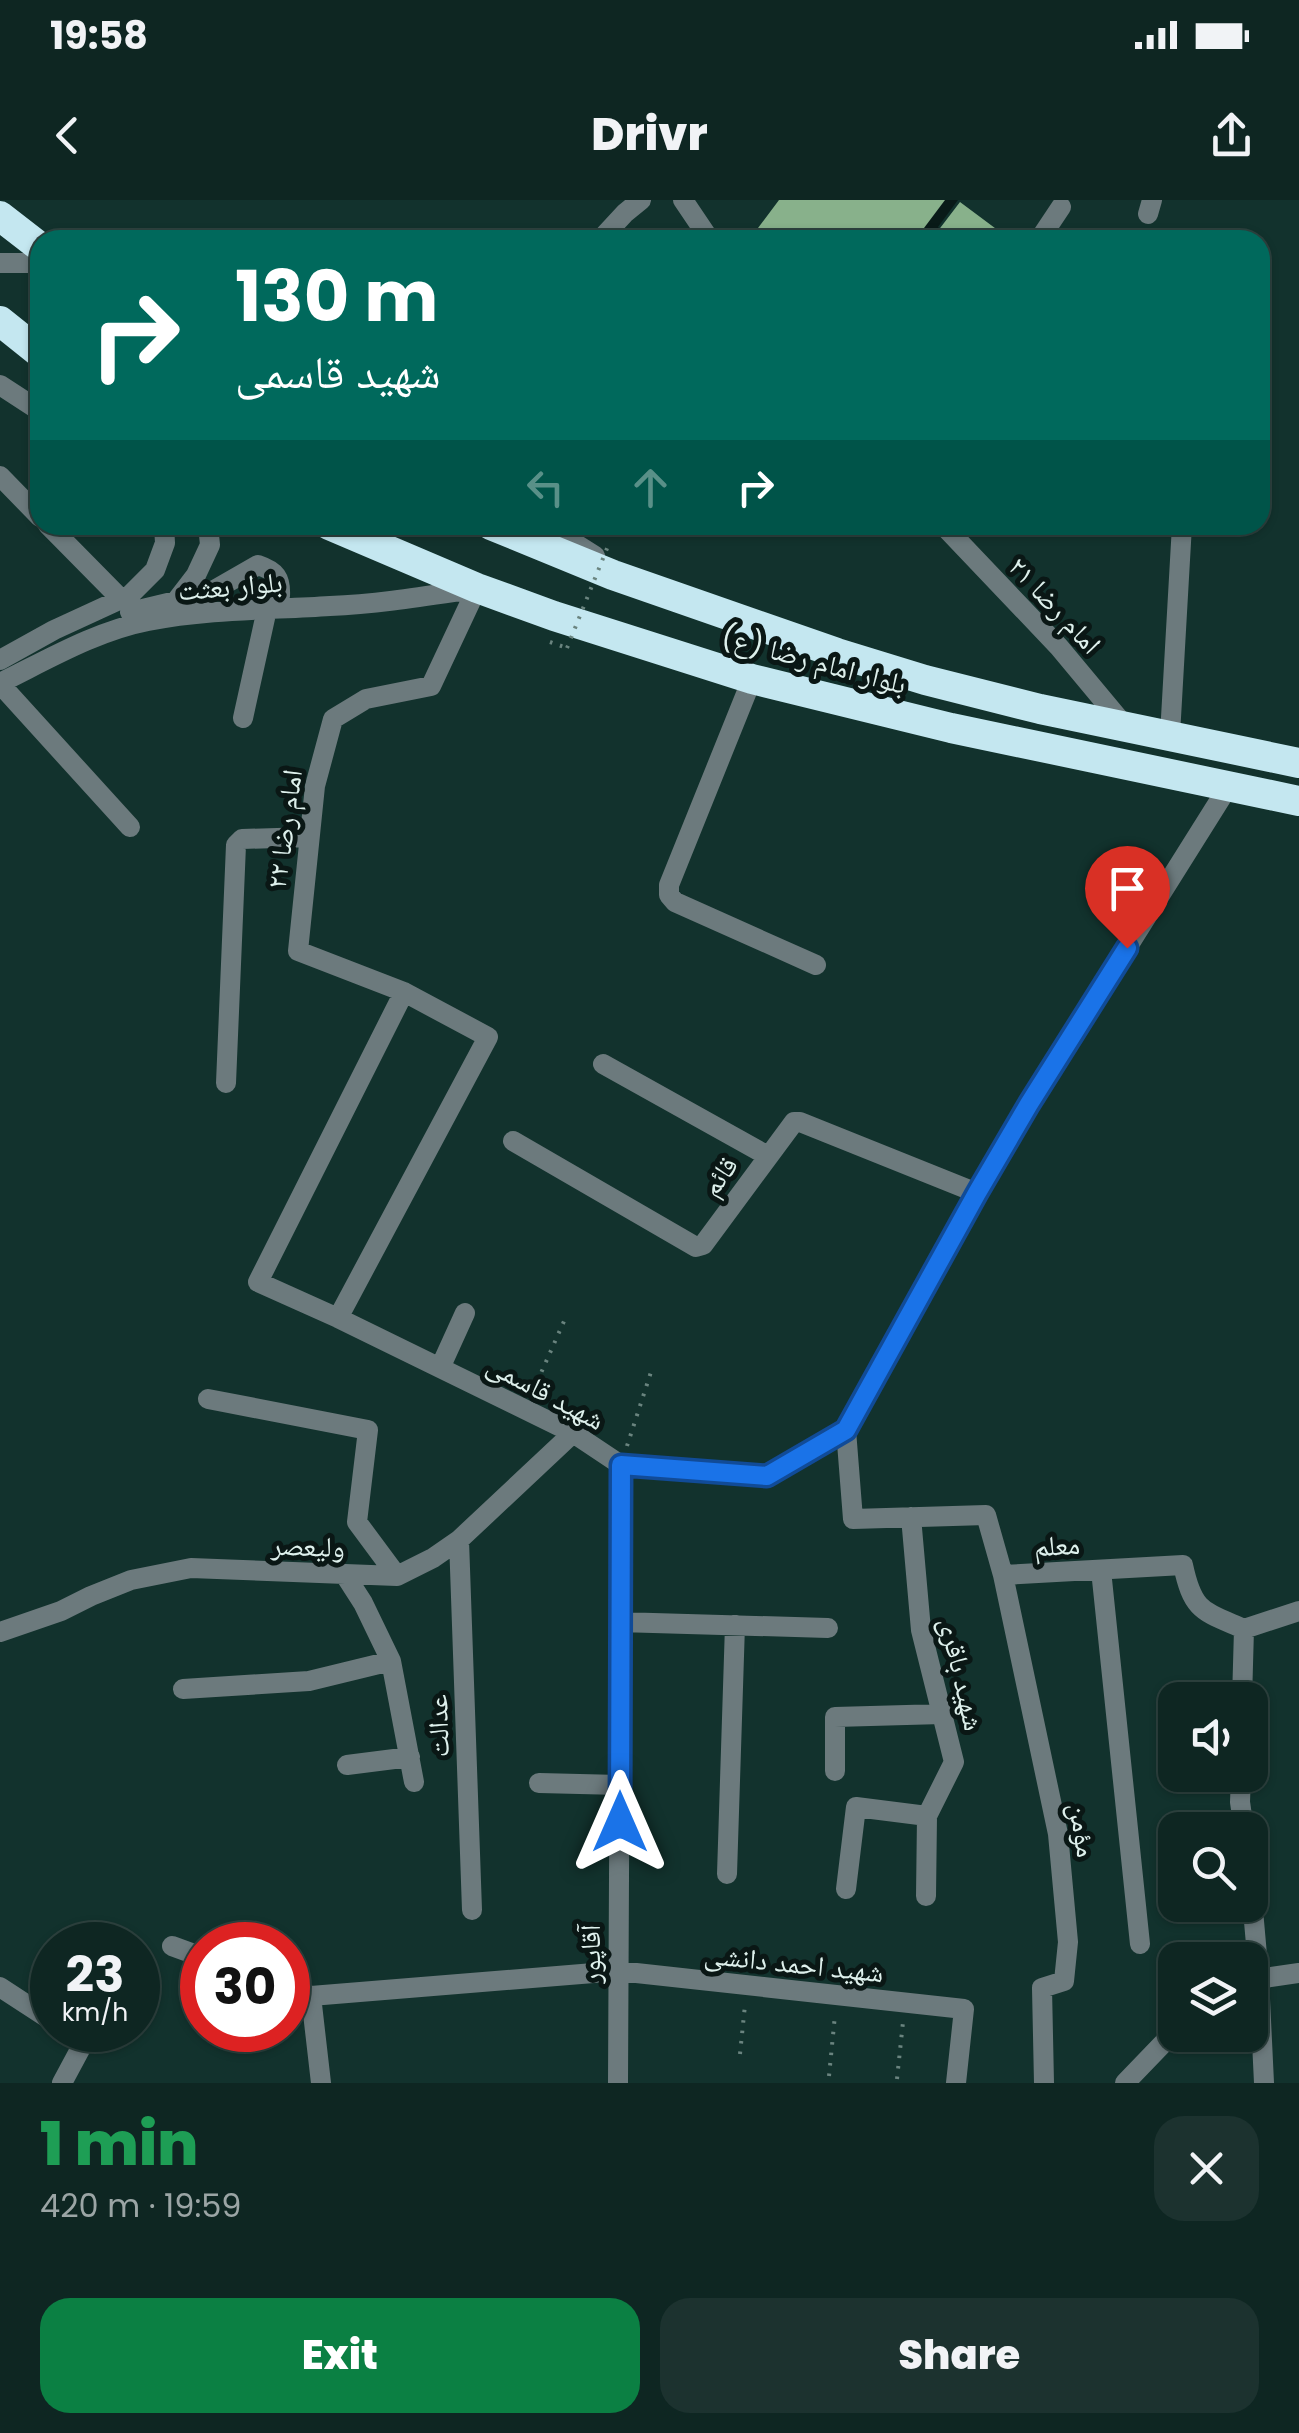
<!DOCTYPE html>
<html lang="en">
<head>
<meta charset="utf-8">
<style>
	:root { --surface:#0e2622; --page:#1c322f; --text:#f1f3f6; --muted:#9ba5a5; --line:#2e4340; --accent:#0b8043 }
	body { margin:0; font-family:Poppins,"Noto Naskh Arabic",sans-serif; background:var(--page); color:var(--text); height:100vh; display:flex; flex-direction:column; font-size:38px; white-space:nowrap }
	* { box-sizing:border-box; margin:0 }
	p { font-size:32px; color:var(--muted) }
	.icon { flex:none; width:55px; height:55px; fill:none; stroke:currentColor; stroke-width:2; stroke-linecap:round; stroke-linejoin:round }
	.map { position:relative; height:1883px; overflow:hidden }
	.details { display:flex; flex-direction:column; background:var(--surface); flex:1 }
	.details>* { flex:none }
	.banner { position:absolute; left:30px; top:30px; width:1240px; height:305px; border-radius:30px; box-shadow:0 2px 8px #0004,0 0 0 2px var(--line); background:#00695c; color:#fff; overflow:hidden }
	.tools { position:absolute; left:1158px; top:1482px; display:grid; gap:20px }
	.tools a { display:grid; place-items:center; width:110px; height:110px; border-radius:20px; background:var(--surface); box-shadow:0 2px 8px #0004,0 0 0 2px var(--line); font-size:50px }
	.speed { position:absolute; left:30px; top:1722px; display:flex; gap:20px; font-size:50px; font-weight:700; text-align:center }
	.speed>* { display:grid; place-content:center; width:130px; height:130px; border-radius:50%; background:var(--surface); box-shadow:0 2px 8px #0004,0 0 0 2px var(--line); line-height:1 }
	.speed small { font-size:25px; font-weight:400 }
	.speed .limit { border:15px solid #d22; background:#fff; color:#111 }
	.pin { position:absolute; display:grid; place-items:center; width:85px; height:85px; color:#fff; margin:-102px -42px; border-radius:50% 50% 50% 0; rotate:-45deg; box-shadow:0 0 10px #0007 }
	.pin .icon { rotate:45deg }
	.me { position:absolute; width:110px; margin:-55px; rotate:0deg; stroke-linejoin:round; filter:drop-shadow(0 0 8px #0008) }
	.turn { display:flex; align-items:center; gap:35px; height:210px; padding:0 40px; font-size:45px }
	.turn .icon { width:130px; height:130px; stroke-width:2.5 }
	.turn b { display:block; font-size:70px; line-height:85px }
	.lanes { display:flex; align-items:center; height:95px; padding:0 40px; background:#0003; justify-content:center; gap:50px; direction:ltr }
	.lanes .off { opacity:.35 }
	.round { display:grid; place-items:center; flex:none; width:105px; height:105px; border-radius:30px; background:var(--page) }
	.head { display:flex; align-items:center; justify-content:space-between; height:170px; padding:0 40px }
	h1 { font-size:60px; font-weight:800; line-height:75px; color:#1e9e55 }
	.cta { display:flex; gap:20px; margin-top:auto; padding:20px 40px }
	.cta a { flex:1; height:115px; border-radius:30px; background:var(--accent); color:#fff; font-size:40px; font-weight:800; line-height:115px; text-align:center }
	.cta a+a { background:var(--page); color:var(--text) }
	.status { display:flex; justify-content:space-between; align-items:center; height:70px; padding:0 50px; background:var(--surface); direction:ltr }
	.status svg { height:28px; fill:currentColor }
	header { display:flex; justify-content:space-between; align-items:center; height:130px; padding:0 40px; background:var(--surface); font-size:45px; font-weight:800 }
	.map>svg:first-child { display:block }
	.shadow { fill:#0007 }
	.building { fill:#88b18b }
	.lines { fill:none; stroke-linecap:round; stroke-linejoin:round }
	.path { stroke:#6a847f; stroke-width:4; stroke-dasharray:2.5 8; stroke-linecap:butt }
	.minor { stroke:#6c7a7d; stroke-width:20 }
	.highway { stroke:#c4e7f0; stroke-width:30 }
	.path-bridge { stroke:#6a847f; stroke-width:4; stroke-dasharray:2.5 8; stroke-linecap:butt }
	.route-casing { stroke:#114b97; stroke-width:25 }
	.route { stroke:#1a73e8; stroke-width:18 }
	.labels { text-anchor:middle; stroke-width:10; stroke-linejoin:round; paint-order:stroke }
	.street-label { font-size:28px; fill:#def0ec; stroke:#0a1715 }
</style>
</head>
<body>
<div class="status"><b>19:58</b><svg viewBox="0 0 49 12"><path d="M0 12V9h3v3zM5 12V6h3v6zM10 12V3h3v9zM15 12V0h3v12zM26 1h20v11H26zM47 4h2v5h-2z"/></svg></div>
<header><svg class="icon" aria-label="back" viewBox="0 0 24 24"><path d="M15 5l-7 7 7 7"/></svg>Drivr<svg class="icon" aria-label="share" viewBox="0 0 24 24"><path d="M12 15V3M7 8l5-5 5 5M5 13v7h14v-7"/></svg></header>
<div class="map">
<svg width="1299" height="1883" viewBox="0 0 1299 1883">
	<rect width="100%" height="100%" fill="#12322d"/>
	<!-- shadow -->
	<path class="shadow" d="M782 0H958L938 27 941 30 1007 40H752Z"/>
	<!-- building -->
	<path class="building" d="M779 0H945L915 40H749Z
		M960 2 1011 40H931Z"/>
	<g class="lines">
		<!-- path -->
		<path class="path" d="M550 442 567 448
			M533 1191 565 1119
			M627 1246 651 1172
			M740 1854 745 1805
			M829 1876 835 1815
			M897 1879 903 1822"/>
		<!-- minor -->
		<path class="minor" d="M683 0 710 40
			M1148 14 1152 0
			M600 40 625 13 641 0
			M1039 40 1061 7
			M0 63H40
			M0 185 40 211
			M0 276 40 317
			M48 325 121 399
			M546 325 595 356
			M943 325 1059 447 1124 525
			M176 401 211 392 258 365C276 371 281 378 280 396L267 409 243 518
			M130 412 176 401 196 375 210 345 208 325
			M0 460 54 430 130 395 155 370 165 343 164 325
			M752 479 669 685V695L675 702 816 765
			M0 483C47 460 96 431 148 421 208 409 270 410 330 406 379 404 427 396 475 389
			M0 484 130 627
			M1170 535 1182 325
			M404 792 258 1082 338 1118 573 1233 621 1265 767 1276 846 1230 977 993 1029 904 1228 587
			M603 864 768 956
			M226 883 236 645 242 639 308 637
			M513 941 696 1047 703 1045 794 922H800L977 993
			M338 1118 488 837 404 792 298 751 315 586 333 519 366 499 431 486 477 388
			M440 1168 465 1113
			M208 1199 368 1230 357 1322 397 1376
			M846 1230 853 1319 986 1315 1003 1375 1183 1365C1193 1412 1203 1411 1244 1429
			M911 1317 921 1430 954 1562 927 1616 926 1696
			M459 1340 472 1710
			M1101 1370 1140 1744
			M345 1375 363 1403 391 1461 414 1582
			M1003 1375 1058 1634 1068 1742 1064 1781 1042 1788 1044 1883
			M619 1422 828 1428
			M1244 1429 1299 1411
			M0 1432 61 1411 91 1396 131 1380 191 1368 397 1376 433 1358 459 1340 573 1233
			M183 1489 309 1481 391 1461
			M1242 1500 1244 1429
			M347 1565 410 1557
			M835 1571V1517L942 1514
			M1241 1575 1240 1602 1244 1630
			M539 1583 620 1585
			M727 1674 735 1425
			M1250 1676 1259 1778 1264 1883
			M846 1689 856 1607 927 1616
			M172 1746 202 1757
			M1250 1780 1299 1773
			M0 1787 52 1821
			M288 1787 311 1796 618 1771 964 1809 956 1883
			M311 1796 321 1883
			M62 1883 84 1842 66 1830
			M618 1883 621 1265
			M1125 1883 1175 1831"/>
		<!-- highway -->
		<path class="highway" d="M0 16 40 47
			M0 121 40 153
			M329 325 477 388 554 416 752 479 951 528 1299 601
			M491 325 613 375 837 453 925 480 1040 509 1299 563"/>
		<!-- path-bridge -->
		<path class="path-bridge" d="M567 448 608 346"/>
	</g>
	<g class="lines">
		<defs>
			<path id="route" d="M620 1622 621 1265 767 1276 846 1230 977 993 1029 904 1127 748"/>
		</defs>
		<!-- route casing -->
		<use href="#route" class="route-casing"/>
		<!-- route -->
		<use href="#route" class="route"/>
	</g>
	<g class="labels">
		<!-- street labels -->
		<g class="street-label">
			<text transform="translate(230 386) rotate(-5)" y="10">بلوار بعثت</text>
			<text transform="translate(1055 405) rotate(47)" y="10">امام رضا ۲۱</text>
			<text transform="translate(814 460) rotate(15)" y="10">بلوار امام رضا (ع)</text>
			<text transform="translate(284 629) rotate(-82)" y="10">امام رضا ۲۲</text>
			<text transform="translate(719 976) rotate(-54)" y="10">قائم</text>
			<text transform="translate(546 1192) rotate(28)" y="10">شهید قاسمی</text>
			<text transform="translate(1057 1345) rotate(-3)" y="10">معلم</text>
			<text transform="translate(308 1346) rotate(2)" y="10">ولیعصر</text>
			<text transform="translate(962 1474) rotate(77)" y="10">شهید باقری</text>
			<text transform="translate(438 1526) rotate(-92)" y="10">عدالت</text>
			<text transform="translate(1083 1630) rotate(81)" y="10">مؤمن</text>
			<text transform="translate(590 1754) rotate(-90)" y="10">آقاپور</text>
			<text transform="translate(794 1763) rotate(6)" y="10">شهید احمد دانشی</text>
		</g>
	</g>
</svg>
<div class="tools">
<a><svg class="icon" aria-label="sound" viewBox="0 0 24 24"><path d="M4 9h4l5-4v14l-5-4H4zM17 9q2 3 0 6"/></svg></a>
<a><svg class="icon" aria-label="search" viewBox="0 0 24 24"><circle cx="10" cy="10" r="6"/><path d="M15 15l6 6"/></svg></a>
<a><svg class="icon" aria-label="layers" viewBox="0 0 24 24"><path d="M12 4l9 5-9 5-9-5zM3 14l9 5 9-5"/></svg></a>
</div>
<div class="speed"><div>23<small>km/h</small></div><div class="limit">30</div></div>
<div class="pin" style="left:1127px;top:748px;background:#d93025"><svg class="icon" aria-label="arrive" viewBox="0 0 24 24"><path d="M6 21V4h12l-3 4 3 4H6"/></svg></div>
<svg class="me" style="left:620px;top:1622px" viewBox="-20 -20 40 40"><path d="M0-17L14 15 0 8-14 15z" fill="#1a73e8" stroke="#fff" stroke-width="4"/></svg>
<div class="banner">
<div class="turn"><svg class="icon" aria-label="right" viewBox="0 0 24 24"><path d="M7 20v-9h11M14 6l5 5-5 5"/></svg><div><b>130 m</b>شهید قاسمی</div></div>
<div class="lanes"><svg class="icon off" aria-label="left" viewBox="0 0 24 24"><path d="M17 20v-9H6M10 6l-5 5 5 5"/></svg><svg class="icon off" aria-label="ahead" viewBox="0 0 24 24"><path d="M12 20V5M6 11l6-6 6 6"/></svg><svg class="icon" aria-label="right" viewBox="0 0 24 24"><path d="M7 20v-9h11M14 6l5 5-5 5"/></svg></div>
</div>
</div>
<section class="details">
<div class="head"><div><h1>1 min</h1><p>420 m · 19:59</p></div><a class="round"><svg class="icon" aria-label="close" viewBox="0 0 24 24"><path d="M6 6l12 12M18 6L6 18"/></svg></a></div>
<div class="cta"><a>Exit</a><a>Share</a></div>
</section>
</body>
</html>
